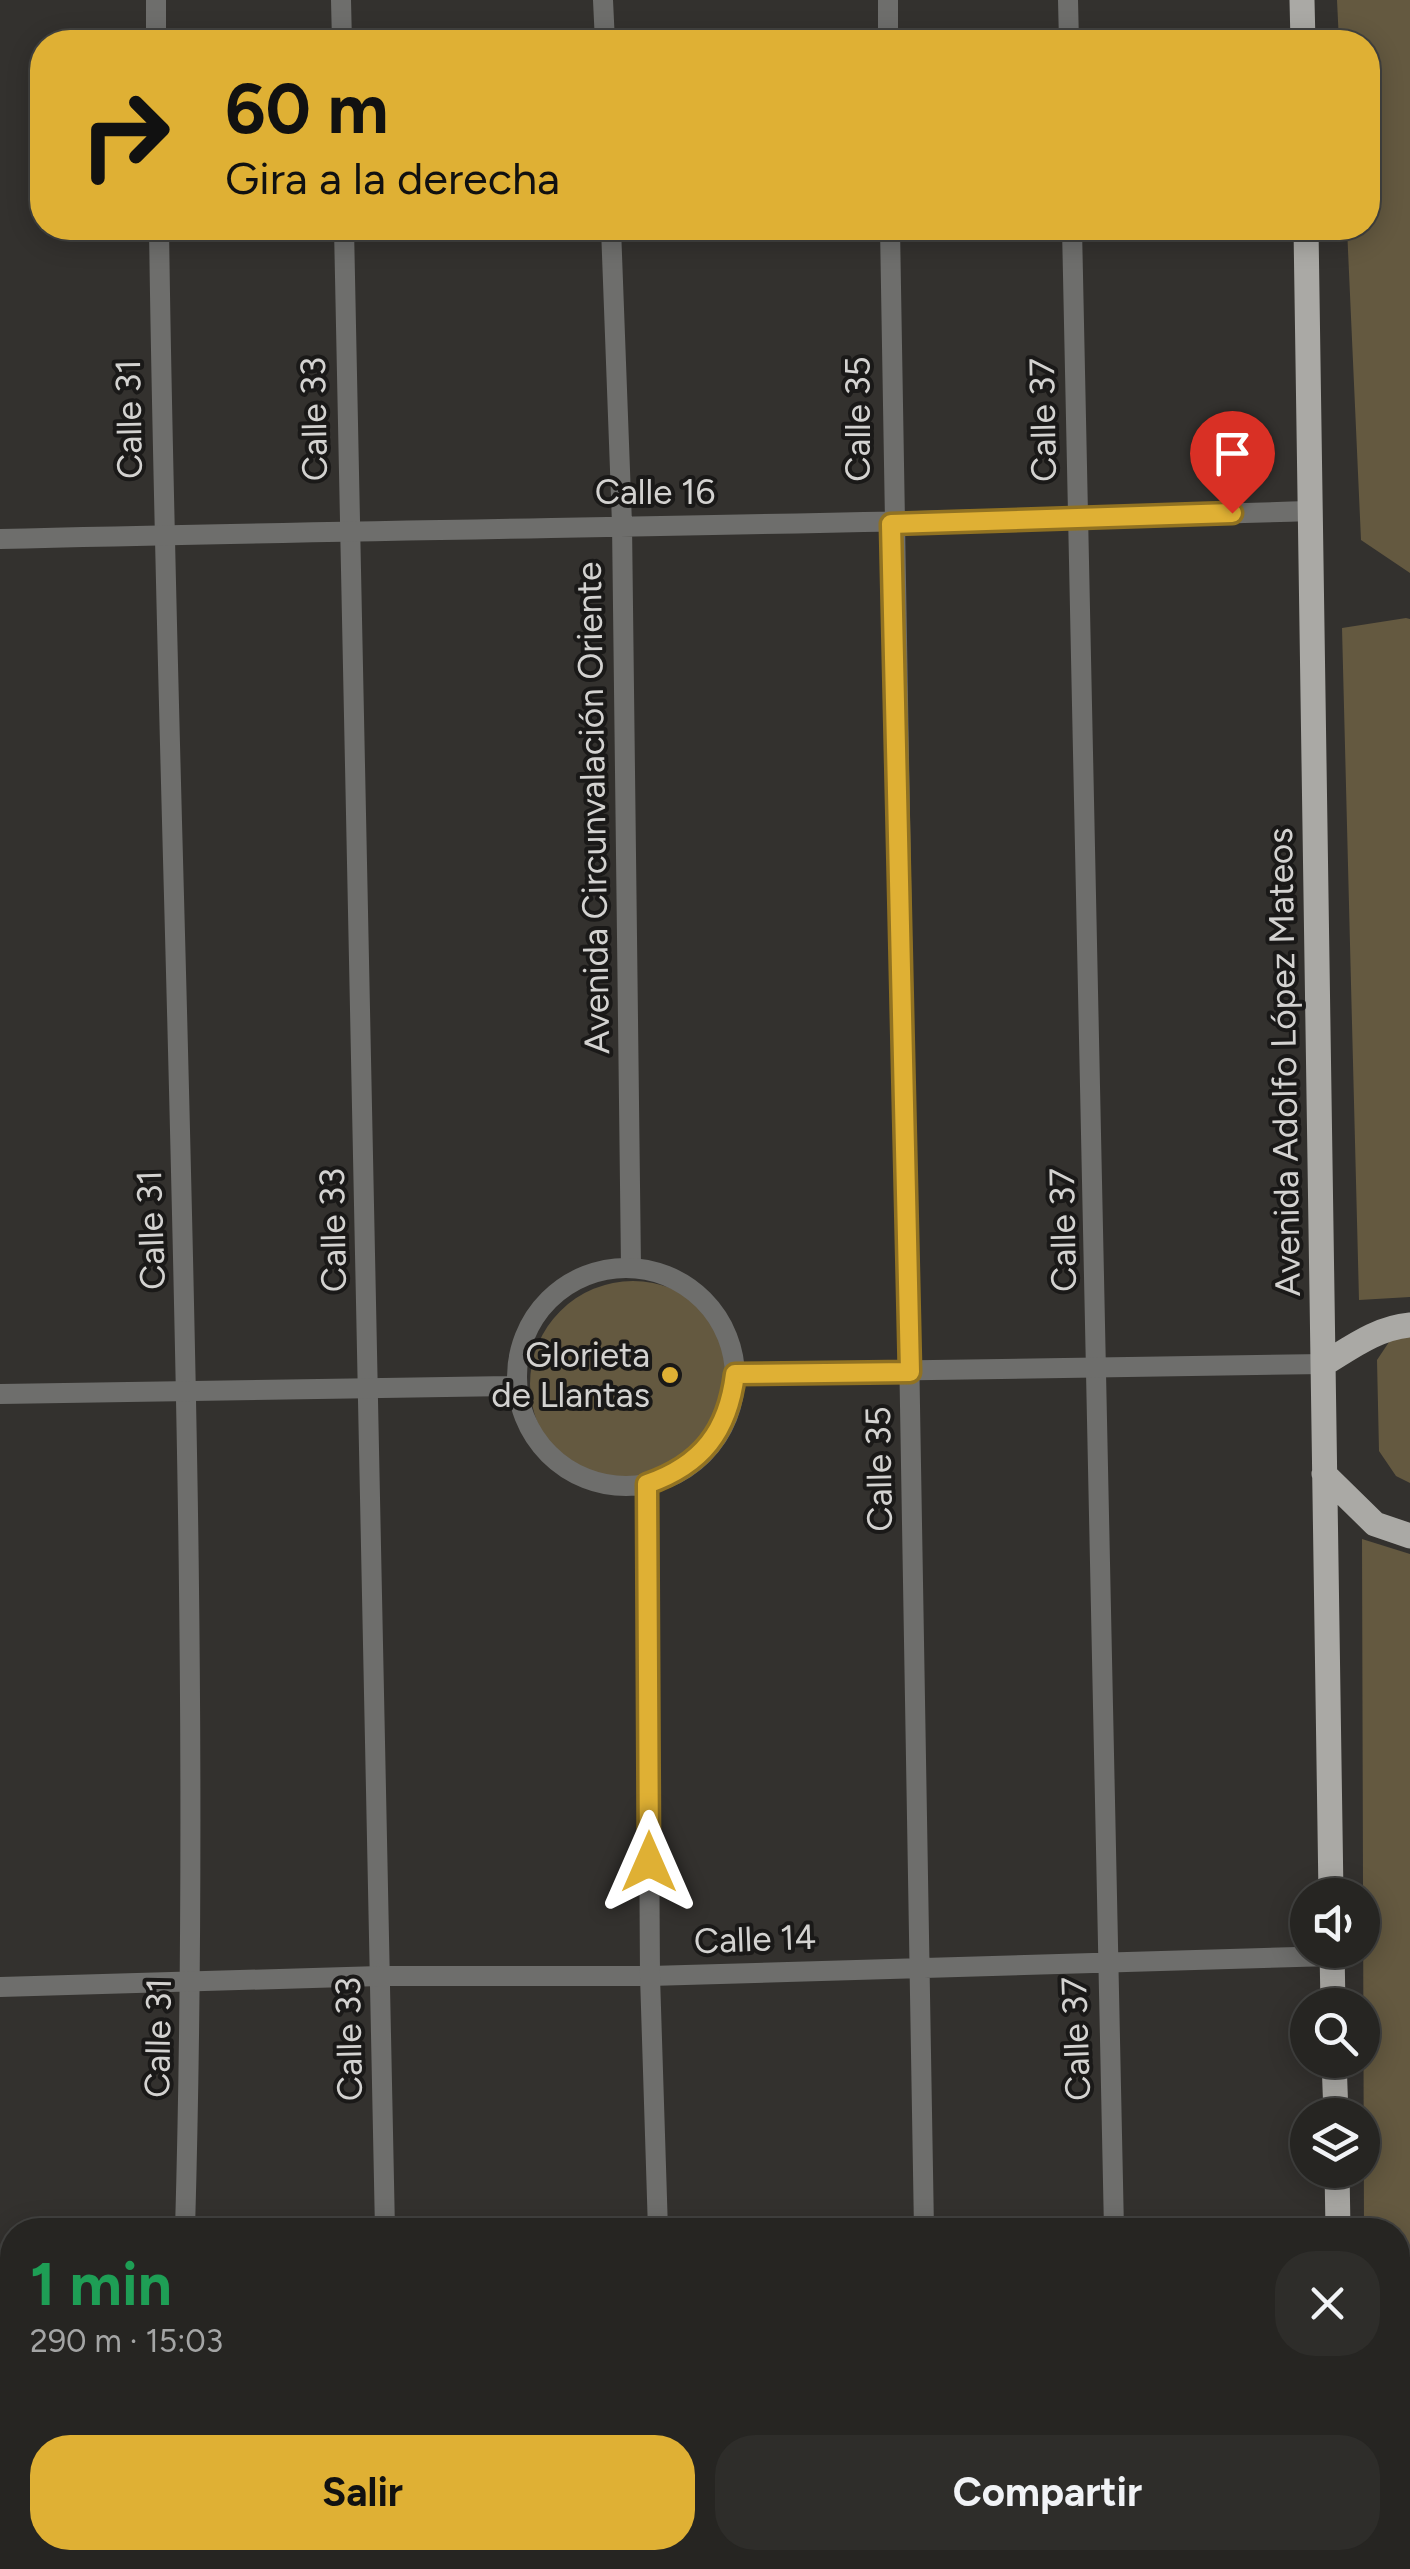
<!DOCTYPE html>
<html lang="es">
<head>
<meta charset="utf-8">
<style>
	:root { --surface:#262522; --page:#2e2d2a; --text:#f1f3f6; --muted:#a4a5a5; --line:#424240; --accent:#dfb034 }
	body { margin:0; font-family:Figtree,sans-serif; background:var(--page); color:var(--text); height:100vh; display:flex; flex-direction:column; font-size:38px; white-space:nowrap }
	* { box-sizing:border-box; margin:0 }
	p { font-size:32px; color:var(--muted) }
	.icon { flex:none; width:55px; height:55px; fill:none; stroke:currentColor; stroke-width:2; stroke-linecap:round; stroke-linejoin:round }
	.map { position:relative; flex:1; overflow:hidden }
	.details { position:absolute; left:0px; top:2218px; width:1410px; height:352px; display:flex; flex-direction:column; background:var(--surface); border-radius:40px 40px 0 0; box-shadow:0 5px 25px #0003,0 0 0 2px var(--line) }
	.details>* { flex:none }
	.top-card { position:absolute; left:30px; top:30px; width:1350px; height:210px; border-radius:40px; box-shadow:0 5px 25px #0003,0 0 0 2px var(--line); background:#dfb034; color:#111; overflow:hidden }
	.fabs { position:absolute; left:1290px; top:1878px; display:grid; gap:20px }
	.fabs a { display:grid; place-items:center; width:90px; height:90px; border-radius:50%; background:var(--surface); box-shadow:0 5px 25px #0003,0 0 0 2px var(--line); font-size:50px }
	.pin { position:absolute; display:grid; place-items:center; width:85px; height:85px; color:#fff; margin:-102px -42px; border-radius:50% 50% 50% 0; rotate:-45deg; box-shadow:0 0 10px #0007 }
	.pin .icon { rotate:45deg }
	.me { position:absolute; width:110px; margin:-55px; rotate:0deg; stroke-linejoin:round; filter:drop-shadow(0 0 8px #0008) }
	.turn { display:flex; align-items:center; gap:35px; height:210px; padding:0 30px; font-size:45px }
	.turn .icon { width:130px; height:130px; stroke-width:2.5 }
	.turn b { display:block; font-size:70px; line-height:85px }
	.round { display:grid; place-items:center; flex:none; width:105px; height:105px; border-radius:40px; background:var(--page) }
	.headline { display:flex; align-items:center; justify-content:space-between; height:170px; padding:0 30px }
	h1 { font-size:60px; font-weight:700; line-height:75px; color:#1e9e55 }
	.button { display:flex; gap:20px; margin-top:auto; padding:20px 30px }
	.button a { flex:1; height:115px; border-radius:40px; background:var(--accent); color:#111; font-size:40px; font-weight:700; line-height:115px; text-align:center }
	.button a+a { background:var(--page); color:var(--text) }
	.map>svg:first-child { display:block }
	.built { fill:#3f3b32 }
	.green { fill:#645940 }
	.building { fill:#4a4844; stroke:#8c8a86; stroke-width:2.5 }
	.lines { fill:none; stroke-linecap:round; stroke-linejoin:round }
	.path { stroke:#64625f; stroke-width:6; stroke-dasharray:8 5; stroke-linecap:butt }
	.pedestrian { stroke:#6e6e6c; stroke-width:20 }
	.minor { stroke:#6e6e6c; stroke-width:20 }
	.tertiary { stroke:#6e6e6c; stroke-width:20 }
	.primary { stroke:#aaa9a5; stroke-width:25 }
	.route-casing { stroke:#917222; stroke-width:25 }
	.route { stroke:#dfb034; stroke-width:18 }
	.poi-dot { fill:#dfb034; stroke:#1a1918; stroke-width:4 }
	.labels { text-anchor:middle; stroke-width:8; stroke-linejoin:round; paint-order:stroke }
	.street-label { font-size:35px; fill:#d3d2d0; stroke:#1a1918 }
	.poi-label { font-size:35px; fill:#d3d2d0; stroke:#1a1918; text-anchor:end }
</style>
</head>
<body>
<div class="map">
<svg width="1410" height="2569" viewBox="0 0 1410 2569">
	<rect width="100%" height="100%" fill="#33312e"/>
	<!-- built -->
	<path class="built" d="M0 2490H12V2558H520L521 2569H0Z"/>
	<!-- green -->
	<path class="green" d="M1337 0H1410V573L1361 540 1347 228H1368V42H1339Z
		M1406 618 1410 619V1297L1359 1300 1342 628Z
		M530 1384a103 103 0 1 1 206 0a103 103 0 1 1-206 0Z
		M1410 1327V1483L1396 1476 1379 1451 1377 1360 1397 1330Z
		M1362 1539 1410 1554V2287L1398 2288V2230H1364Z
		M1410 2317V2569H1352V2558H1398V2318Z
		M803 2558H1311V2569H803Z"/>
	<!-- building -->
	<path class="building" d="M9 2496 12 2497V2549L6 2550Z"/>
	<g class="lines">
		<!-- path -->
		<path class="path" d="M0 2486 12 2485"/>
		<!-- pedestrian -->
		<path class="pedestrian" d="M156 0V42
			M341 0 342 42
			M159 228C168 895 204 1562 185 2230
			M344 228 385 2230"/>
		<!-- minor -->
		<path class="minor" d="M603 0 605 42
			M888 0V42
			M1068 0 1069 42
			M611 228 622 524 631 1267
			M890 228 924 2230
			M1072 228 1114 2230
			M0 539C437 528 874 525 1310 511
			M0 1987 380 1976H650L1332 1956"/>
		<!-- tertiary -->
		<path class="tertiary" d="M517 1377a109 109 0 1 1 218 0a109 109 0 1 1-218 0Z
			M735 1373 1324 1364
			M0 1394 516 1386
			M647 1484 650 1976 658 2230
			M668 2558 669 2569"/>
		<!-- primary -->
		<path class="primary" d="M1302 0 1303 42
			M1306 228 1331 1895
			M1324 1364C1352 1347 1377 1328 1410 1325
			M1324 1474 1375 1524 1410 1536
			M1332 1950 1333 2005
			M1334 2060 1336 2115
			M1337 2170 1338 2230
			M1344 2558V2569"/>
	</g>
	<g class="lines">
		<defs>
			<path id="route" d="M649 1862 647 1484C702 1465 728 1431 735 1374L910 1372 891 524 1232 513"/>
		</defs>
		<!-- route casing -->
		<use href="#route" class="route-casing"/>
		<!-- route -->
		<use href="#route" class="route"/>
	</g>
	<!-- markers -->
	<circle class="poi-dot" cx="670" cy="1375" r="10"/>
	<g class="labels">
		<!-- street labels -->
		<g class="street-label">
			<text transform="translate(129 419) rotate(-91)" y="12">Calle 31</text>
			<text transform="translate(314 419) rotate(-91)" y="12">Calle 33</text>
			<text transform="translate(858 419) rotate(-90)" y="12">Calle 35</text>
			<text transform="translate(1043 420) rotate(-91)" y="12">Calle 37</text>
			<text x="655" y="504">Calle 16</text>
			<text transform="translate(593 808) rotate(-91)" y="12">Avenida Circunvalación Oriente</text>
			<text transform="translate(1284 1062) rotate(-91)" y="12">Avenida Adolfo López Mateos</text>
			<text transform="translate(151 1230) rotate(-92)" y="12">Calle 31</text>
			<text transform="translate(333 1230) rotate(-91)" y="12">Calle 33</text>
			<text transform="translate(1063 1230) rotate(-91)" y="12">Calle 37</text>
			<text transform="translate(879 1469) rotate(-91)" y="12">Calle 35</text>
			<text transform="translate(755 1939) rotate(-2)" y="12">Calle 14</text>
			<text transform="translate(158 2038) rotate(-89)" y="12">Calle 31</text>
			<text transform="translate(349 2039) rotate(-91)" y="12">Calle 33</text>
			<text transform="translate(1076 2039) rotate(-92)" y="12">Calle 37</text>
		</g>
		<!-- poi labels -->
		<g class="poi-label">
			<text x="650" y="1367">Glorieta<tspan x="650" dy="40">de Llantas</tspan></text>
		</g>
	</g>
</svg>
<div class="fabs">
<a><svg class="icon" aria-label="sound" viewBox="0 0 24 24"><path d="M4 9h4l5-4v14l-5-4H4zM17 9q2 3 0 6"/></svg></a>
<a><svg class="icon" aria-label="search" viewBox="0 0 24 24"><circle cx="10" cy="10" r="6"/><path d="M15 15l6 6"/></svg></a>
<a><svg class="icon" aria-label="layers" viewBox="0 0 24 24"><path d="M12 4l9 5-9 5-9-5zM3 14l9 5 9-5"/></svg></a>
</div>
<div class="pin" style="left:1232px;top:513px;background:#d93025"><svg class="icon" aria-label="arrive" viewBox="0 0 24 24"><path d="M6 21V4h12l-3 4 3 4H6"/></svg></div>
<svg class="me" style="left:649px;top:1862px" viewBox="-20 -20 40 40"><path d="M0-17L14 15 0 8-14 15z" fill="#dfb034" stroke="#fff" stroke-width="4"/></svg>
<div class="top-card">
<div class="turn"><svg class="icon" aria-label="right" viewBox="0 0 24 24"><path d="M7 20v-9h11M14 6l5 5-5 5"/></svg><div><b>60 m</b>Gira a la derecha</div></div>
</div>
<section class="details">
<div class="headline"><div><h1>1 min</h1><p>290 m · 15:03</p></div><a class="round"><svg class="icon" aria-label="close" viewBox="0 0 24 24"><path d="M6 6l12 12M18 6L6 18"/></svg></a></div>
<div class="button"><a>Salir</a><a>Compartir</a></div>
</section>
</div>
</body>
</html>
